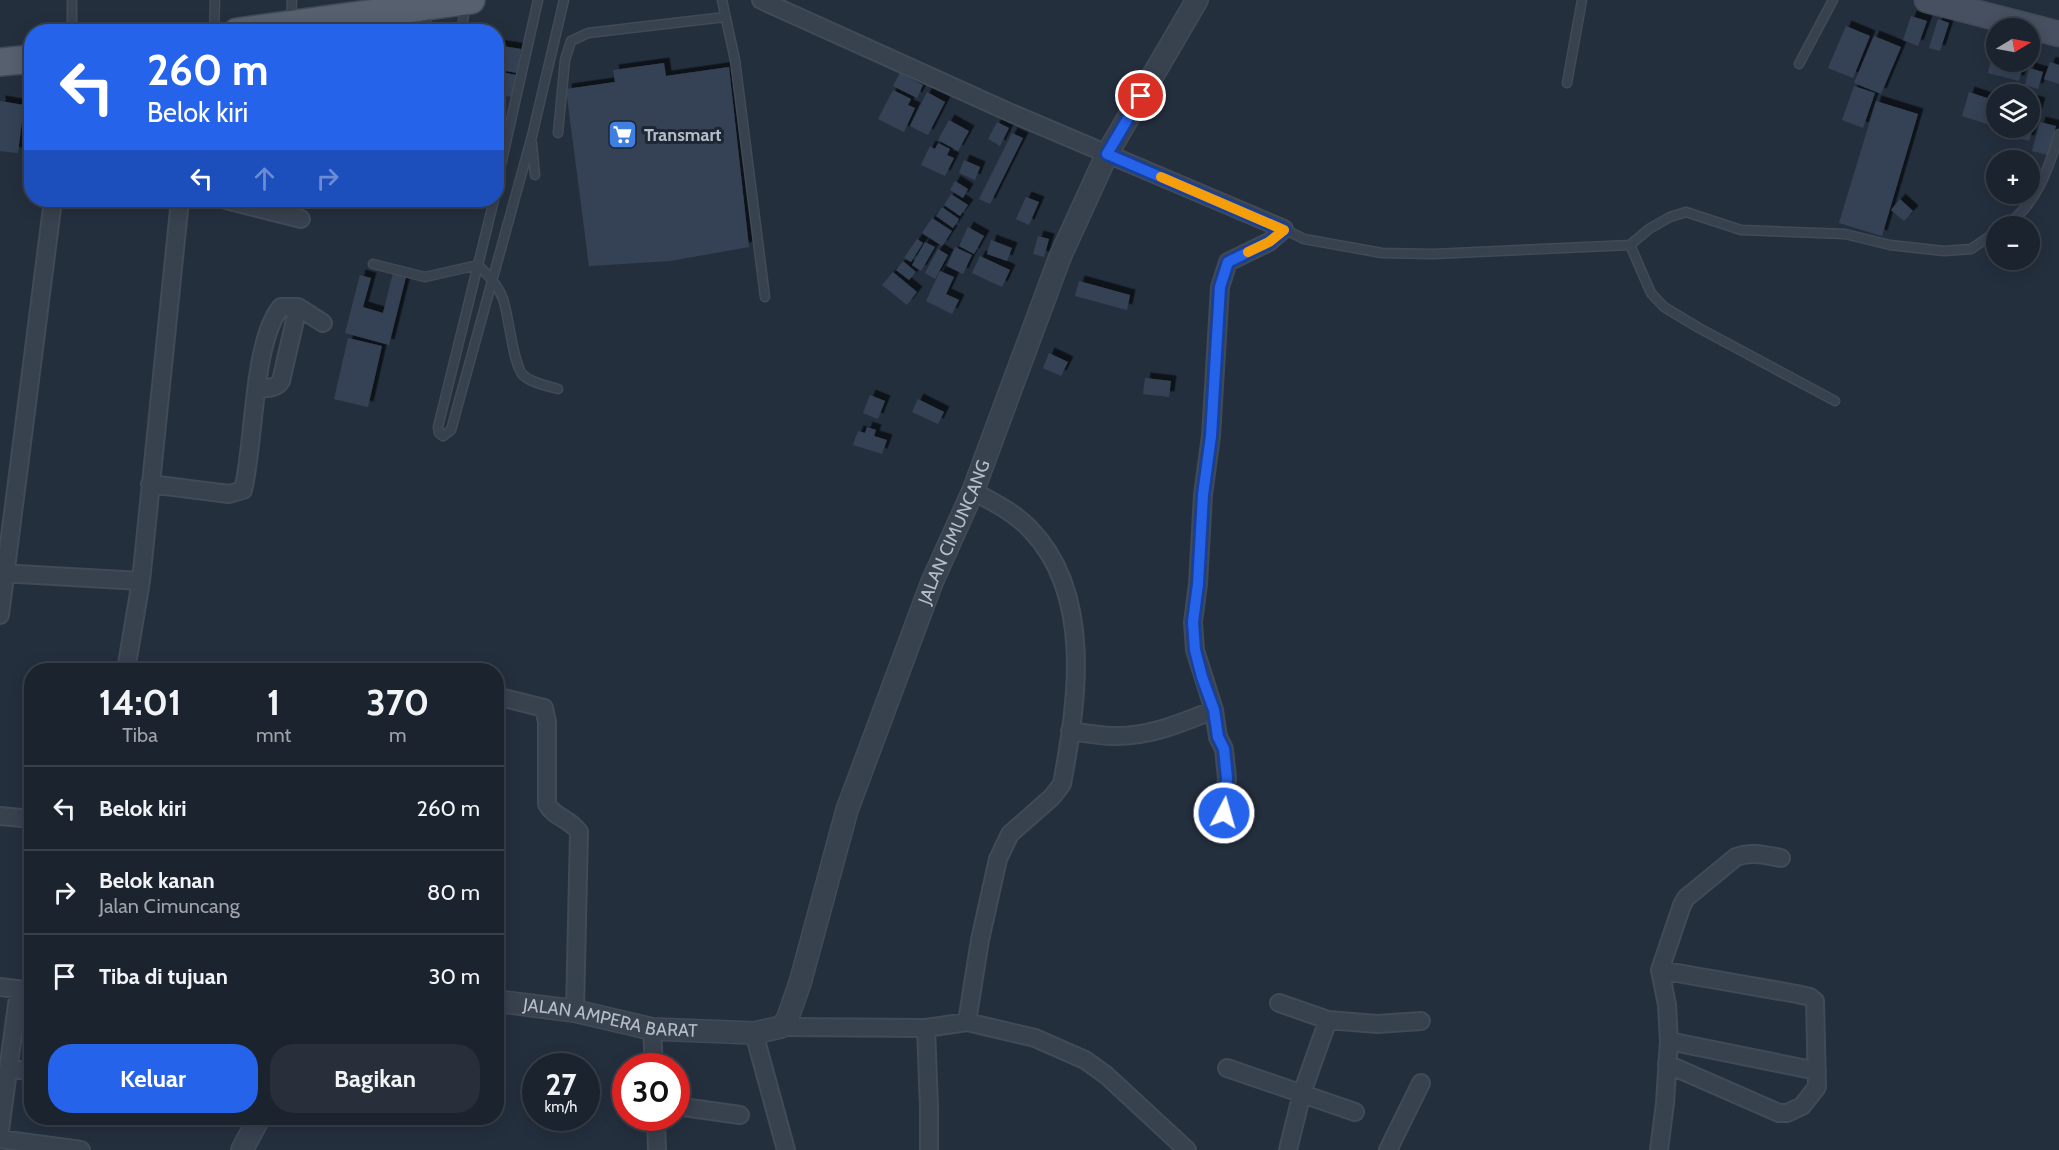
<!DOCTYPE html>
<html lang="id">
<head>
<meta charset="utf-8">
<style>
	:root { --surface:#1b232e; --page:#282f3a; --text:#f1f3f6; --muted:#a0a4aa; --line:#39404a; --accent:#2563eb }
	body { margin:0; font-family:Cabin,sans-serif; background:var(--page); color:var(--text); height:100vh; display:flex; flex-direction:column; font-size:22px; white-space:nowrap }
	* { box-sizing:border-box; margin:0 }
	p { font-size:20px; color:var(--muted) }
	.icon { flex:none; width:33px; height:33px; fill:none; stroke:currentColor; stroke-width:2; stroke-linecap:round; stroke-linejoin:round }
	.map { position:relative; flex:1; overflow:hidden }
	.sheet { position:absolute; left:24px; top:663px; width:480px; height:462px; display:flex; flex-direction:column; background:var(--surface); border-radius:24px; box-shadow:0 3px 15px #0003,0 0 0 2px var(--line) }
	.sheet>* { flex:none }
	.top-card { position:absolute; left:24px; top:24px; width:480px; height:183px; border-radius:24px; box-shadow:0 3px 15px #0003,0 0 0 2px var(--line); background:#2563eb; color:#fff; overflow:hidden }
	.needle { width:39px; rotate:80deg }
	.controls { position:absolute; left:1986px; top:18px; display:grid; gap:12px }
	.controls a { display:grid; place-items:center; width:54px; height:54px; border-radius:50%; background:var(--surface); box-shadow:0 3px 15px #0003,0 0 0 2px var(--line); font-size:30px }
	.speed { position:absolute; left:522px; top:1053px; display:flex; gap:12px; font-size:30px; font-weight:700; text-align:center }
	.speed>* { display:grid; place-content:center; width:78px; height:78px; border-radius:50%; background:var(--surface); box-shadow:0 3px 15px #0003,0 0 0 2px var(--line); line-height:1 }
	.speed small { font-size:15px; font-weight:400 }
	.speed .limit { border:9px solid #d22; background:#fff; color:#111 }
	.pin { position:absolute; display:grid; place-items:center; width:51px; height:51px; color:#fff; margin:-26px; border:3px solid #fff; border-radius:50%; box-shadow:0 2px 6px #0007 }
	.me { position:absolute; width:66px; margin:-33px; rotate:6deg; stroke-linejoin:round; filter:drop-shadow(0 0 4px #0008) }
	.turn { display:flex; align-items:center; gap:21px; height:126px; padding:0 24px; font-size:27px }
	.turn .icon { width:78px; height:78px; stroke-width:2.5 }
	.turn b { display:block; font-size:42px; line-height:51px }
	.lanes { display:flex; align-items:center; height:57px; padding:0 24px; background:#0003; justify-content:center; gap:30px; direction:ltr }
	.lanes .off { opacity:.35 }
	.eta { display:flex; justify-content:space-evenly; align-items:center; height:102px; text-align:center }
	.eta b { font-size:36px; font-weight:800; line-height:42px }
	.action { display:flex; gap:12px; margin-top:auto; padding:12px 24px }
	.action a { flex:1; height:69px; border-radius:24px; background:var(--accent); color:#fff; font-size:24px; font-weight:800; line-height:69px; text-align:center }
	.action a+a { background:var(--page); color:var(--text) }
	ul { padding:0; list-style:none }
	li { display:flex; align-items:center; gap:18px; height:84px; padding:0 24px; border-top:2px solid var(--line) }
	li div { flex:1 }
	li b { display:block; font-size:22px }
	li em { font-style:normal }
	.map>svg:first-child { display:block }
	.building { fill:#364354; filter:url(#shadow) }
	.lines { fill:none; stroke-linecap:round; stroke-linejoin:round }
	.service-casing { stroke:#414a57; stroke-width:11 }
	.minor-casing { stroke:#414a57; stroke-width:20 }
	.tertiary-casing { stroke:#414a57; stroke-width:24 }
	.secondary-casing { stroke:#414a57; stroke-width:27 }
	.primary-casing { stroke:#414a57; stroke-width:30 }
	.service { stroke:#38414e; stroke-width:8 }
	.minor { stroke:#38414e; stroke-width:16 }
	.tertiary { stroke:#38414e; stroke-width:21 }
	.secondary { stroke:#465061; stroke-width:24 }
	.primary { stroke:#56606e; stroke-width:27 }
	.route-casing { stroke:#184099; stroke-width:15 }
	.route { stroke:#2563eb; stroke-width:10 }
	.slow { stroke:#f59e0b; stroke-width:10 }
	.labels { text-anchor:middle; stroke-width:6; stroke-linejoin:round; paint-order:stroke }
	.poi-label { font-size:18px; font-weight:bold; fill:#b4bcc9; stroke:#1d2633; text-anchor:start }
	.street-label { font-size:18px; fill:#b4bcc9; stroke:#1d2633 }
</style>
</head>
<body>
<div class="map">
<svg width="2059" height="1150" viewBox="0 0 2059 1150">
	<defs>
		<filter id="shadow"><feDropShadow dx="5.5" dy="-5.5" stdDeviation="0" flood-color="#0009"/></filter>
	</defs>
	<rect width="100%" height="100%" fill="#242f3e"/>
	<!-- building -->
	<path class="building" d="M1911 16 1927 21 1918 46 1903 40Z
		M1938 19 1949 23 1940 51 1929 48Z
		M1846 26 1870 36 1853 78 1828 68Z
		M1874 36 1901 47 1881 94 1854 83Z
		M496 45 521 49 517 73 496 69Z
		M1993 51 1996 52V62H2024L2019 81 1988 73Z
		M2050 62 2059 65V84L2044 79Z
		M664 63 666 76 729 67 749 247 670 261 589 266 566 89 615 82 613 70Z
		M2029 68 2043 72 2038 89 2025 85Z
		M496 71 521 76 517 98 496 94Z
		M900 73 923 85 917 98 893 86Z
		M1854 86 1875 93 1863 128 1842 120Z
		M893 90 911 99 908 105 915 108 904 132 878 119Z
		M927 92 945 102 928 135 910 126Z
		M1969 92 1996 101 1990 125 1962 116Z
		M2030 100 2040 103 2029 141 2003 134 2005 128H2030Z
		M0 101 24 105 18 153 0 151Z
		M1876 101 1918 114 1882 236 1839 223Z
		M949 120 969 131 958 151 938 140Z
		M997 122 1009 128 1000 146 988 139Z
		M2040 122 2056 126 2048 155 2032 151Z
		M1012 133 1023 138 990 204 979 199Z
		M938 143 950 149 947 155 954 158 945 176 921 165 930 146 935 149Z
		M964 160 980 167 975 180 959 173Z
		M955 181 968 189 963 198 950 190Z
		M951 194 968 205 960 216 944 205Z
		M1026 197 1039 202 1029 225 1016 219Z
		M1900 199 1913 211 1904 221 1891 210Z
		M942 207 959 219 953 228 936 216Z
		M932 218 952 231 942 246 922 233Z
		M968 227 984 236 974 254 959 246Z
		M1038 236 1049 239 1044 257 1033 254Z
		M917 239 923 243 911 262 904 258Z
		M991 240 1012 248 1007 261 987 254Z
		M925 242 935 247 921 271 912 265Z
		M955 247 972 255 963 274 947 266Z
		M938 249 948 255 935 279 925 273Z
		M980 256 1010 270 1002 287 972 273Z
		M903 261 916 272 909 280 896 270Z
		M940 271 954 277 946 294 959 300 952 314 926 301Z
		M893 272 917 292 907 305 882 285Z
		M393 273 406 277 389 345 345 333 360 275 371 278 363 307 383 313Z
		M1079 281 1130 295 1127 310 1075 296Z
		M348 338 382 346 368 407 334 399Z
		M1049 353 1068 362 1061 376 1043 368Z
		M1145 378 1171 381 1169 397 1143 394Z
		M870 395 885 401 878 419 863 413Z
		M918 399 944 412 938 424 912 412Z
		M867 427 876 430 874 436 887 440 882 454 853 445 858 431 865 433Z"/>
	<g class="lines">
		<defs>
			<path id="service" d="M722 0 735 60 765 297
				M291 21 292 0
				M72 32V0
				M214 32 215 0
				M424 32 428 11
				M461 32 466 4
				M1799 64 1833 0
				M1567 83 1582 0
				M558 133 565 60 571 41 588 33 725 17
				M532 143 535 175
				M496 187 538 0
				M412 200 422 202 426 200
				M494 200 438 427 439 433 443 436 451 430 532 136 564 0
				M2005 226C2036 206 2049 168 2059 134
				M1284 229 1304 239 1382 253 1433 254 1630 245 1649 229 1670 217 1686 212 1741 230 1845 234 1890 245 1944 251 1971 249 1996 232
				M1630 245 1651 293 1664 307 1699 328 1835 401
				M373 264 425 277 478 265
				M478 265C488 275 498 285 503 299 509 316 513 365 523 375 531 383 548 386 558 389"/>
			<path id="minor" d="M761 0 1011 113 1284 229 1269 242 1228 262 1220 287 1211 436 1203 495 1198 584 1193 622 1195 650 1214 710 1218 737 1224 749 1227 778 1224 813
				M226 200 301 219
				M258 389C266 388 276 389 281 381L298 307
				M150 484 229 494 243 490C255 443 252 342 281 307H298L323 323
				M0 573 141 581 180 200
				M0 615 53 200
				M126 670 141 581
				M496 696 544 708 547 722V804C554 818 570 818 579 832L575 1011
				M1070 731C1084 733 1099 736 1113 736 1149 737 1181 723 1214 710
				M0 816 32 819
				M1660 970 1797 994 1810 997 1815 1001 1817 1087 1802 1106 1787 1113H1779L1667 1064
				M0 987 32 991
				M1279 1003 1328 1020
				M967 1022 980 940 998 859 1010 834 1052 797 1062 784C1077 703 1094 595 1030 529 1014 512 993 502 973 491
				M781 1027 926 1028 967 1022 1035 1038 1085 1060 1106 1075 1187 1150
				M926 1028 929 1108V1150
				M652 1029 654 1066
				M754 1033 786 1150
				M1669 1041 1817 1071
				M1227 1068 1355 1112
				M8 1069 32 1071
				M676 1106 740 1115
				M656 1118 657 1150
				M0 1130 19 990
				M0 1139 81 1150
				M1288 1150 1302 1093 1328 1020 1377 1024 1421 1021
				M1388 1150 1421 1083
				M1659 1150 1665 1103 1669 1041 1667 1005 1660 970 1682 905 1686 898 1736 857C1751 851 1765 855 1781 858"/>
			<g id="tertiary">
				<path id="s1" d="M496 1001 575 1011 652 1029 754 1033 781 1027 787 1020 800 983 847 810 932 582 973 491 1060 257 1107 154 1197 0"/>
				<path d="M242 1150 259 1118"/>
			</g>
			<path id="secondary" d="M1927 0 2059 34"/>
			<path id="primary" d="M237 32 471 0
				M0 62 32 59"/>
		</defs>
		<!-- service casing -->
		<use href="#service" class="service-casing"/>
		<!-- minor casing -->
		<use href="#minor" class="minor-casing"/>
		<!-- tertiary casing -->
		<use href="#tertiary" class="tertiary-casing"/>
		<!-- secondary casing -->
		<use href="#secondary" class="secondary-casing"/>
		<!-- primary casing -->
		<use href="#primary" class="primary-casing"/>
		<!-- service -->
		<use href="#service" class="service"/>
		<!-- minor -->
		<use href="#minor" class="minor"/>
		<!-- tertiary -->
		<use href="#tertiary" class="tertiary"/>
		<!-- secondary -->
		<use href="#secondary" class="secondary"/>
		<!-- primary -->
		<use href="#primary" class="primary"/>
	</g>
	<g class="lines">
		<defs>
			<path id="route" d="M1141 96 1107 154 1284 230 1269 242 1228 262 1220 287 1211 436 1203 495 1198 584 1193 622 1195 650 1202 677 1214 710 1218 737 1224 749 1227 778 1224 813"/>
		</defs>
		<!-- route casing -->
		<use href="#route" class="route-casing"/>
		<!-- route -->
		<use href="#route" class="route"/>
		<!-- slow -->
		<path class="slow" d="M1161 177 1284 230 1269 242 1248 252"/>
	</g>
	<!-- icons -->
	<defs>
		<symbol id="supermarket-square" viewBox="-11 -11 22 22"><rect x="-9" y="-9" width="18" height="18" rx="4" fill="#3f7fe0" stroke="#1d2633"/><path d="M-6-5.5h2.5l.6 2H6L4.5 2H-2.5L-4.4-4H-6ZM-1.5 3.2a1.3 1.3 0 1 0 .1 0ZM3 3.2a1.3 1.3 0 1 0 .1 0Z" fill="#fff"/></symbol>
	</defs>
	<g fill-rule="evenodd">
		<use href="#supermarket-square" x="606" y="118" width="33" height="33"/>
	</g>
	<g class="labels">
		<!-- poi labels -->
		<g class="poi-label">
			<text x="644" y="141">Transmart</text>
		</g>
		<!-- street labels -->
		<g class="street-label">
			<text dy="6" stroke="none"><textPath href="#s1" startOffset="814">JALAN CIMUNCANG</textPath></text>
			<text dy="6" stroke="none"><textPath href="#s1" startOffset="116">JALAN AMPERA BARAT</textPath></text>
		</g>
	</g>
</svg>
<div class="controls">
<a><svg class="needle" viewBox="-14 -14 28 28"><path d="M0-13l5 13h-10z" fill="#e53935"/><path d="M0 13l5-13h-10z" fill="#a0a4aa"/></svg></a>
<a><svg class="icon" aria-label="layers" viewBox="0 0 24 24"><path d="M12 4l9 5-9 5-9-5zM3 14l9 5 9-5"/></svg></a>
<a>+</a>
<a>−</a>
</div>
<div class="speed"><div>27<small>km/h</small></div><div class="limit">30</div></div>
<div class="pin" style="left:1141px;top:96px;background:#d93025"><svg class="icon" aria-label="arrive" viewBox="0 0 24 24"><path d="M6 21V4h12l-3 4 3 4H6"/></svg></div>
<svg class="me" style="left:1224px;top:813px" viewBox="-20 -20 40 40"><circle r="17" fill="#2563eb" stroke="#fff" stroke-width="3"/><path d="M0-11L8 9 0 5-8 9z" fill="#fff"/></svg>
<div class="top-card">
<div class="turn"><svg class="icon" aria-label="left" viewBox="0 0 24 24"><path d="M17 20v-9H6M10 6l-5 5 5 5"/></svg><div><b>260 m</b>Belok kiri</div></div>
<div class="lanes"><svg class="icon" aria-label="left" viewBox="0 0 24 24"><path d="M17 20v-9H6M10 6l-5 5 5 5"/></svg><svg class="icon off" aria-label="ahead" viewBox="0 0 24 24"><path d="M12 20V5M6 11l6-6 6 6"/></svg><svg class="icon off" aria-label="right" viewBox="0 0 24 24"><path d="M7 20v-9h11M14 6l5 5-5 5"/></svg></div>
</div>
<section class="sheet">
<div class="eta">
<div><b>14:01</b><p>Tiba</p></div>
<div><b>1</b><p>mnt</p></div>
<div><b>370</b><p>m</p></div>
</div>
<ul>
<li><svg class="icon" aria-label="left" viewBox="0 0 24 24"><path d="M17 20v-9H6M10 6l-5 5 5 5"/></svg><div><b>Belok kiri</b></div><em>260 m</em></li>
<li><svg class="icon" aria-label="right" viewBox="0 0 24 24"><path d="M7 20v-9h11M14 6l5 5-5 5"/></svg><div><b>Belok kanan</b><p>Jalan Cimuncang</p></div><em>80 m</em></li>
<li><svg class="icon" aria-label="arrive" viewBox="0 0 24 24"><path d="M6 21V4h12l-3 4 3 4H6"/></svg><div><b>Tiba di tujuan</b></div><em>30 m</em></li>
</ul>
<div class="action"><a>Keluar</a><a>Bagikan</a></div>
</section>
</div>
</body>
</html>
